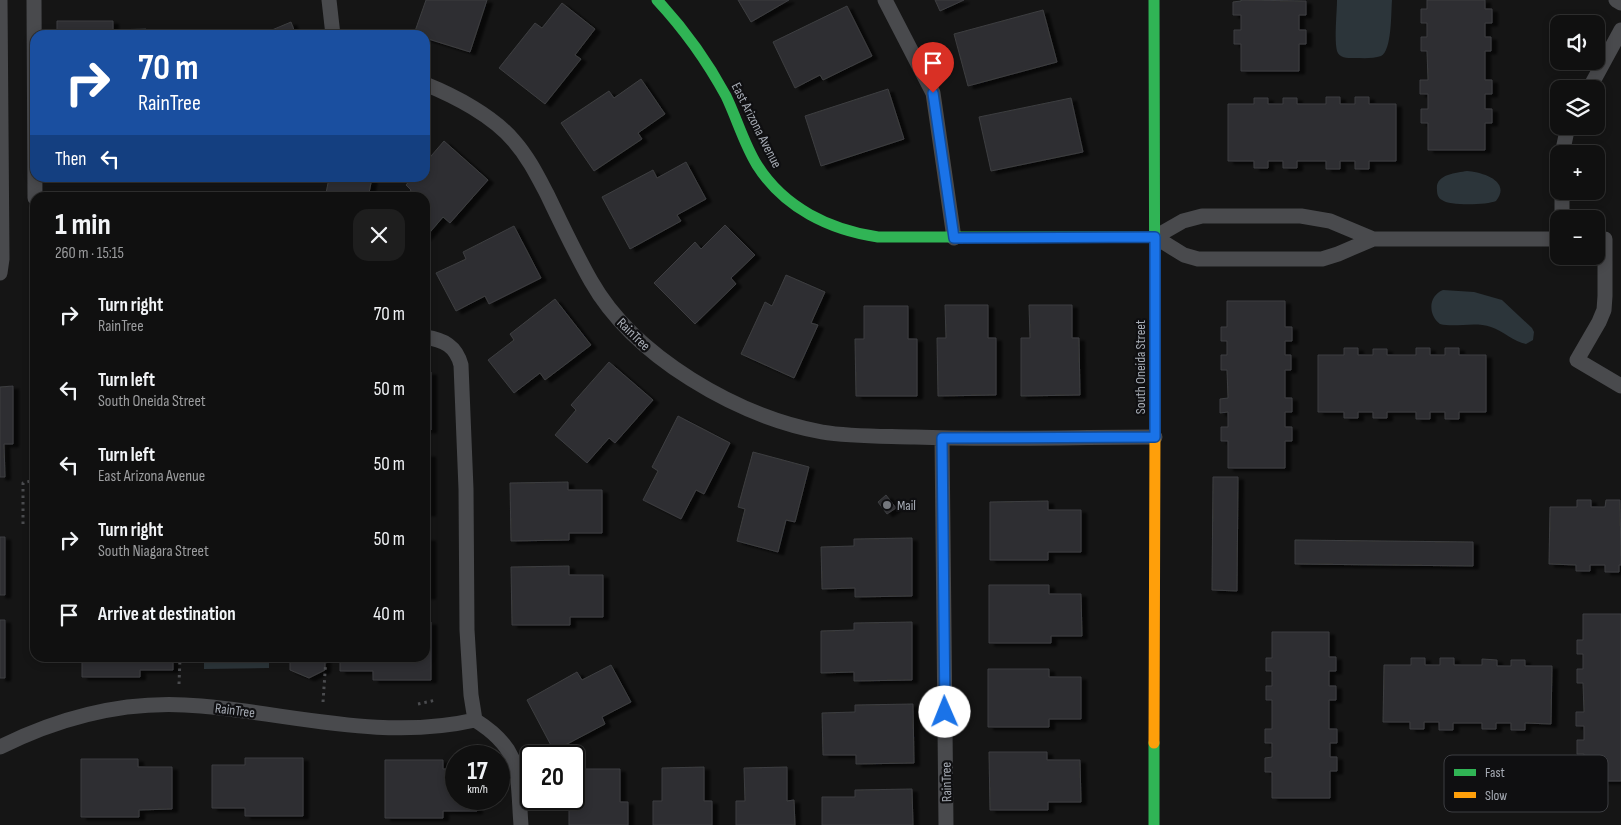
<!DOCTYPE html>
<html lang="en">
<head>
<meta charset="utf-8">
<style>
	:root { --surface:#101010; --page:#1e1e1e; --text:#f1f3f6; --muted:#9c9d9f; --line:#303030 }
	body { margin:0; font-family:"Sofia Sans Condensed",sans-serif; background:var(--page); color:var(--text); height:100vh; display:flex; flex-direction:column; font-size:19px; white-space:nowrap }
	* { box-sizing:border-box; margin:0 }
	p { font-size:16px; color:var(--muted) }
	.icon { flex:none; width:28px; height:28px; fill:none; stroke:currentColor; stroke-width:2; stroke-linecap:round; stroke-linejoin:round }
	.map { position:relative; flex:1; overflow:hidden }
	.details { position:absolute; left:30px; top:192px; width:400px; height:470px; display:flex; flex-direction:column; background:var(--surface); border-radius:15px; box-shadow:0 2px 8px #0003,0 0 0 1px var(--line) }
	.details>* { flex:none }
	.guide { position:absolute; left:30px; top:30px; width:400px; height:152px; border-radius:15px; box-shadow:0 2px 8px #0003,0 0 0 1px var(--line); background:#1a4fa0; color:#fff; overflow:hidden }
	.buttons { position:absolute; left:1550px; top:15px; display:grid; gap:10px }
	.buttons a { display:grid; place-items:center; width:55px; height:55px; border-radius:10px; background:var(--surface); box-shadow:0 2px 8px #0003,0 0 0 1px var(--line); font-size:25px }
	.speed { position:absolute; left:445px; top:745px; display:flex; gap:10px; font-size:25px; font-weight:700; text-align:center }
	.speed>* { display:grid; place-content:center; width:65px; height:65px; border-radius:50%; background:var(--surface); box-shadow:0 2px 8px #0003,0 0 0 1px var(--line); line-height:1 }
	.speed small { font-size:12px; font-weight:400 }
	.speed .limit { border:2px solid #111; border-radius:8px; background:#fff; color:#111 }
	.pin { position:absolute; display:grid; place-items:center; width:42px; height:42px; color:#fff; margin:-51px -21px; border-radius:50% 50% 50% 0; rotate:-45deg; box-shadow:0 0 5px #0007 }
	.pin .icon { rotate:45deg }
	.me { position:absolute; width:55px; margin:-28px; rotate:359deg; stroke-linejoin:round; filter:drop-shadow(0 0 4px #0008) }
	.turn { display:flex; align-items:center; gap:18px; height:105px; padding:0 25px; font-size:22px }
	.turn .icon { width:65px; height:65px; stroke-width:2.5 }
	.turn b { display:block; font-size:35px; line-height:42px }
	.then { display:flex; align-items:center; height:48px; padding:0 25px; background:#0003; gap:10px; font-size:19px }
	.round { display:grid; place-items:center; flex:none; width:52px; height:52px; border-radius:15px; background:var(--page) }
	.head { display:flex; align-items:center; justify-content:space-between; height:85px; padding:0 25px }
	h1 { font-size:30px; font-weight:700; line-height:38px }
	ul { padding:0; list-style:none }
	li { display:flex; align-items:center; gap:15px; height:75px; padding:0 25px }
	li div { flex:1 }
	li b { display:block; font-size:19px }
	li em { font-style:normal }
	.map>svg:first-child { display:block }
	.water { fill:#2c353a }
	.building { fill:#2f2f30; stroke:#3d3e41; filter:url(#shadow) }
	.lines { fill:none; stroke-linecap:round; stroke-linejoin:round }
	.path { stroke:#4b4c4f; stroke-width:3; stroke-dasharray:2.5 4; stroke-linecap:butt }
	.lane { stroke:#494a4d; stroke-width:15 }
	.fast { stroke:#30b455; stroke-width:11 }
	.slow { stroke:#ff9f0a; stroke-width:11 }
	.route-casing { stroke:#114b97; stroke-width:12 }
	.route { stroke:#1a73e8; stroke-width:9 }
	.poi-dot { fill:#74777d; stroke:#0f0f11; stroke-width:2 }
	.labels { text-anchor:middle; stroke-width:4.5; stroke-linejoin:round; paint-order:stroke }
	.street-label { font-size:14px; fill:#a7acb5; stroke:#0f0f11 }
	.poi-label { font-size:14px; fill:#a7acb5; stroke:#0f0f11; text-anchor:start }
	.key { fill:#0f0f11; stroke:#3d3e42; stroke-width:1 }
	.key-label { font-size:14px; fill:#a7acb5 }
</style>
</head>
<body>
<div class="map">
<svg width="1621" height="825" viewBox="0 0 1621 825">
	<defs>
		<filter id="shadow"><feDropShadow dx="5.5" dy="3" stdDeviation="1" flood-color="#0009"/></filter>
	</defs>
	<rect width="100%" height="100%" fill="#151515"/>
	<!-- water -->
	<path class="water" d="M1337 0H1392C1391 12 1392 51 1381 56 1373 59 1362 58 1354 58 1347 58 1339 58 1337 51 1334 40 1337 12 1337 0Z
		M1467 171C1482 172 1512 181 1496 201 1487 205 1449 206 1442 200 1438 198 1437 194 1437 190 1435 174 1456 173 1467 171Z
		M1443 290 1474 292 1502 300 1532 328 1534 332 1533 340 1526 344C1514 342 1503 331 1491 327 1474 321 1456 328 1440 324 1428 315 1428 296 1443 290Z
		M204 658H269V668L204 669Z"/>
	<!-- building -->
	<path class="building" d="M426 0H487L470 52 425 38V35L414 34Z
		M738 0H789L751 22Z
		M935 0H964L940 11Z
		M1241 0 1306 1V15H1299V30H1306V44H1299V71H1241V44H1234V30H1241V15H1233V2L1241 1Z
		M1427 0H1485V9H1492V23H1485V37H1491V51H1485V80H1492V94H1485V109H1492V123H1485V150H1428V123H1421V109H1428V94H1420V80H1428L1427 51H1421V37H1427V23H1421V9H1427Z
		M562 3 595 29 575 55 581 59 545 104 499 68 535 23 542 28Z
		M847 6 872 56 823 80 820 75 795 88 773 42Z
		M1043 10 1057 62 968 86 954 34Z
		M57 21H113V30L146 29V35H57Z
		M291 22 296 35H260Z
		M641 79 665 114 638 133 642 139 594 171 561 123 609 91 614 98Z
		M888 89 904 139 821 166 805 116Z
		M1326 97H1340V104H1355V97H1369V104H1396V161H1369V169H1355V161H1340V169H1326V161H1297V168H1283V161H1268V168H1254V161H1228V104H1254V98H1268V104H1283V98H1297V104H1326Z
		M1071 98 1083 152 991 171 979 117Z
		M444 141 488 180 450 223 443 217 425 238V198H405L411 190 406 185 412 178H425V163Z
		M686 162 706 199 677 215 681 221 630 249 602 197 653 170 657 178Z
		M329 178H372L368 198H325Z
		M78 192H120V198H78Z
		M163 196 205 197V198H163Z
		M725 225 755 255 731 278 736 284 695 324 654 283 695 242 701 249Z
		M514 226 541 278 489 304 485 296 456 311 436 273 466 259 463 252Z
		M786 275 825 292 811 323 818 325 794 378 741 354 765 302 772 306Z
		M555 299 591 345 545 380 540 373 514 393 488 360 514 340 510 334Z
		M1227 301H1285V327H1292V341H1285V355H1291V370H1285V398H1292V412H1285V427H1292V441H1285V468H1228V441H1221V427H1228V412L1220 413V399L1228 398 1227 370H1221V355H1227V341H1221V327H1227Z
		M945 305H988V338H996V395L938 396 937 338H946Z
		M1029 305H1072V338H1079L1080 395 1021 396V338H1030Z
		M864 306H908V339H917V396H856L855 339H864Z
		M1344 348H1358V355H1373V349H1387V355H1416V348H1430V355H1445V348H1459V355H1486V412H1459V419H1445V412H1430V419H1416V412H1387V418H1373V412H1358V418H1344V412H1318V355H1344Z
		M609 362 653 400 615 443 609 438 587 463 555 435 576 410 571 405Z
		M425 372H431V430H425Z
		M13 386V444H4L5 477H0V387Z
		M678 416 730 443 704 494 696 490 681 519 643 500 658 471 652 467Z
		M753 452 809 467 795 522 786 520 778 552 737 541 745 509 738 507Z
		M425 454H430V513H425Z
		M1213 477H1238L1237 591 1212 590Z
		M568 482V490H602V533H569V540L511 541 510 483Z
		M886 495 896 508 887 514 878 502Z
		M1577 500H1591V507H1605L1606 500H1620L1621 565H1619V572H1605V565H1590V571H1576V565L1549 564 1550 507H1577Z
		M1048 501V510H1081V552H1048V560H990V502Z
		M0 537H5V595H0Z
		M425 538H430V596H425Z
		M912 538V596L855 597V588L822 589 821 547 854 546V539Z
		M1295 540 1473 542V566L1295 564Z
		M569 566V575H603V617H570V625H512L511 567Z
		M989 585H1049V594H1081L1082 636H1051V643H989Z
		M1583 614H1621V781H1584V754H1577V740H1584V726H1576V712H1584L1583 683H1577V669H1583V654H1577V640H1583Z
		M0 620H5V678H0Z
		M425 622H431V680H373V671H340V658H425Z
		M912 622V680L854 681V672L821 673V631L854 630V623Z
		M1272 632H1329V657H1336V671H1329V686H1336V700H1329V729H1337V743H1330V757H1337V771H1330V798H1272V772H1265V758L1272 757V743H1265V729H1272V700H1266V686H1272V671H1266V658H1272Z
		M82 658H173V670H140V677H82Z
		M290 658H325V670L309 678 290 670Z
		M1411 658H1425V665H1440V658H1454V665H1482V659L1497 660V666H1511V660H1525V666H1552L1551 724 1525 723V730H1511V723H1496V729H1482V723H1453V730H1439V722H1424V729H1410V722H1383L1384 665H1411Z
		M611 665 631 702 602 717 605 724 554 751 527 700 577 672 582 680Z
		M988 669H1049V677H1081V719H1049V727H988Z
		M913 704 914 763 856 764V755H823L822 713 855 712V705Z
		M989 752H1047V760H1080L1081 802H1048V810H990Z
		M245 758H303V816H245V808H212V765H245Z
		M81 759H138V767H172V809L139 810V817H81Z
		M385 760H443V769H456V799H476L477 811H443V818H385Z
		M704 767V801H712V825H653V801H662V768Z
		M787 767V801L794 800 795 825H736V801H745L744 768Z
		M578 769H620V802H628V825H569V802H578Z
		M912 789 913 825H822V797H855V790Z"/>
	<g class="lines">
		<!-- path -->
		<path class="path" d="M23 524V483L35 480
			M179 684 180 658
			M323 702 326 658
			M418 704 436 700"/>
		<!-- lane -->
		<path class="lane" d="M34 0 35 198
			M329 0 333 35
			M885 0 933 93 954 238
			M1616 0 1621 3
			M425 84C455 96 493 116 514 141 528 157 537 175 547 194 561 223 575 253 591 281 634 357 737 416 822 432 852 437 884 436 915 437 995 440 1075 437 1155 437
			M1589 89 1621 30
			M1562 154 1568 126
			M1562 191V219
			M1373 239 1338 254 1322 259H1198L1184 255 1155 237 1183 221 1202 216H1301L1330 221 1373 239H1559
			M1596 239H1605V296L1604 310 1599 322 1577 360 1621 386
			M0 273 2 259 0 0
			M425 337C444 340 456 346 461 365L466 489 467 630 471 695 475 720C523 750 517 774 521 825
			M942 438 946 825
			M0 747C62 716 131 699 201 706 292 714 384 741 475 720"/>
		<!-- fast -->
		<path class="fast" d="M657 0C684 29 707 61 726 96 737 119 744 144 757 165 784 208 830 230 878 237H1155
			M1154 0 1155 427
			M1154 825V743"/>
		<!-- slow -->
		<path class="slow" d="M1154 743 1155 427"/>
	</g>
	<g class="lines">
		<defs>
			<path id="route" d="M933 93 954 238 1155 237V437L942 438 945 712"/>
		</defs>
		<!-- route casing -->
		<use href="#route" class="route-casing"/>
		<!-- route -->
		<use href="#route" class="route"/>
	</g>
	<!-- markers -->
	<circle class="poi-dot" cx="887" cy="505" r="5"/>
	<g class="labels">
		<!-- street labels -->
		<g class="street-label">
			<text transform="translate(757 125) rotate(63)" y="5">East Arizona Avenue</text>
			<text transform="translate(634 334) rotate(44)" y="5">RainTree</text>
			<text transform="translate(1140 367) rotate(-90)" y="5">South Oneida Street</text>
			<text transform="translate(235 710) rotate(7)" y="5">RainTree</text>
			<text transform="translate(946 782) rotate(-91)" y="5">RainTree</text>
		</g>
		<!-- poi labels -->
		<g class="poi-label">
			<text x="897" y="510">Mail</text>
		</g>
	</g>
	<!-- legend -->
	<rect x="1444" y="755" width="164" height="57" rx="8" class="key"/>
	<rect x="1454" y="769" width="22" height="7" fill="#30b455"/>
	<rect x="1454" y="792" width="22" height="6" fill="#ff9f0a"/>
	<g class="key-label">
		<text x="1485" y="777">Fast</text>
		<text x="1485" y="800">Slow</text>
	</g>
</svg>
<div class="buttons">
<a><svg class="icon" aria-label="sound" viewBox="0 0 24 24"><path d="M4 9h4l5-4v14l-5-4H4zM17 9q2 3 0 6"/></svg></a>
<a><svg class="icon" aria-label="layers" viewBox="0 0 24 24"><path d="M12 4l9 5-9 5-9-5zM3 14l9 5 9-5"/></svg></a>
<a>+</a>
<a>−</a>
</div>
<div class="speed"><div>17<small>km/h</small></div><div class="limit">20</div></div>
<div class="pin" style="left:933px;top:93px;background:#d93025"><svg class="icon" aria-label="arrive" viewBox="0 0 24 24"><path d="M6 21V4h12l-3 4 3 4H6"/></svg></div>
<svg class="me" style="left:945px;top:712px" viewBox="-20 -20 40 40"><circle r="19" fill="#fff"/><path d="M0-13L10 11 0 6-10 11z" fill="#1a73e8"/></svg>
<div class="guide">
<div class="turn"><svg class="icon" aria-label="right" viewBox="0 0 24 24"><path d="M7 20v-9h11M14 6l5 5-5 5"/></svg><div><b>70 m</b>RainTree</div></div>
<div class="then">Then<svg class="icon" aria-label="left" viewBox="0 0 24 24"><path d="M17 20v-9H6M10 6l-5 5 5 5"/></svg></div>
</div>
<section class="details">
<div class="head"><div><h1>1 min</h1><p>260 m · 15:15</p></div><a class="round"><svg class="icon" aria-label="close" viewBox="0 0 24 24"><path d="M6 6l12 12M18 6L6 18"/></svg></a></div>
<ul>
<li><svg class="icon" aria-label="right" viewBox="0 0 24 24"><path d="M7 20v-9h11M14 6l5 5-5 5"/></svg><div><b>Turn right</b><p>RainTree</p></div><em>70 m</em></li>
<li><svg class="icon" aria-label="left" viewBox="0 0 24 24"><path d="M17 20v-9H6M10 6l-5 5 5 5"/></svg><div><b>Turn left</b><p>South Oneida Street</p></div><em>50 m</em></li>
<li><svg class="icon" aria-label="left" viewBox="0 0 24 24"><path d="M17 20v-9H6M10 6l-5 5 5 5"/></svg><div><b>Turn left</b><p>East Arizona Avenue</p></div><em>50 m</em></li>
<li><svg class="icon" aria-label="right" viewBox="0 0 24 24"><path d="M7 20v-9h11M14 6l5 5-5 5"/></svg><div><b>Turn right</b><p>South Niagara Street</p></div><em>50 m</em></li>
<li><svg class="icon" aria-label="arrive" viewBox="0 0 24 24"><path d="M6 21V4h12l-3 4 3 4H6"/></svg><div><b>Arrive at destination</b></div><em>40 m</em></li>
</ul>
</section>
</div>
</body>
</html>
